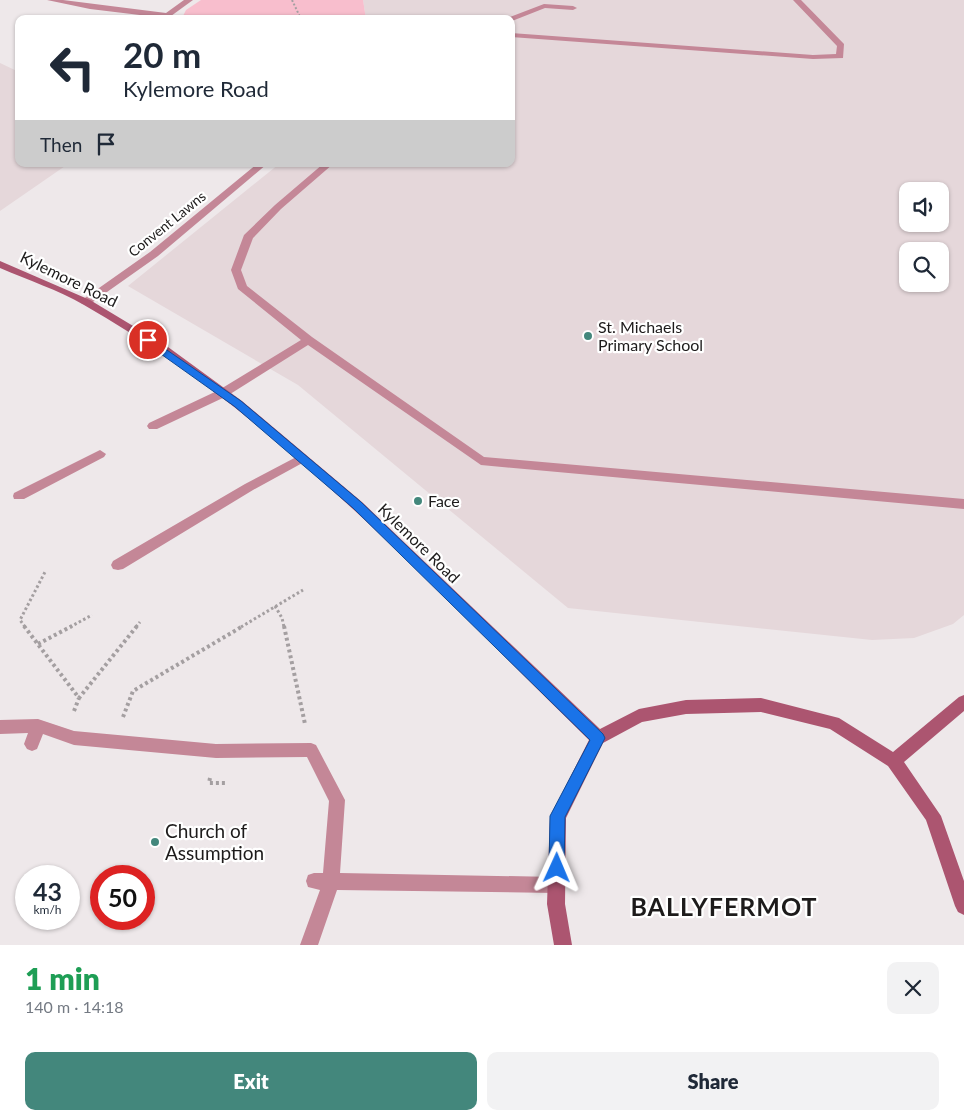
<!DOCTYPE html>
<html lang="en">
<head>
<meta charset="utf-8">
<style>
	:root { --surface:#fff; --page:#f2f2f3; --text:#1f2937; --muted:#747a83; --accent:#43877c }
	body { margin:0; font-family:Lato,sans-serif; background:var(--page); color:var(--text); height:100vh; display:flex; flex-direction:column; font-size:19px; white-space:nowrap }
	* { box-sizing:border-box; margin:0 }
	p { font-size:16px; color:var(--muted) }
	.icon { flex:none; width:28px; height:28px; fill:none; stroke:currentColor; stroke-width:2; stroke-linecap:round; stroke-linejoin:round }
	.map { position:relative; height:945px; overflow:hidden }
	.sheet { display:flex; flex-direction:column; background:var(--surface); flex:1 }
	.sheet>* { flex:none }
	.top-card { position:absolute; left:15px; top:15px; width:500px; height:152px; border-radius:10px; box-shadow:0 1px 4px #0004; background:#fff; color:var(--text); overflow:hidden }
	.buttons { position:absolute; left:899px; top:182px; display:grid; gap:10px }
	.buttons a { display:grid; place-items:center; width:50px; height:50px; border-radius:10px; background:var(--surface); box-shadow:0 1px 4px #0004; font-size:25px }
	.speed { position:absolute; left:15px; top:865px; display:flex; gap:10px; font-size:25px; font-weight:700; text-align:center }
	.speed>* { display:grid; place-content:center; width:65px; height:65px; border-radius:50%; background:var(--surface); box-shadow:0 1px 4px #0004; line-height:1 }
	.speed small { font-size:12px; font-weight:400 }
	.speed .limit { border:8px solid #d22; background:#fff; color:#111 }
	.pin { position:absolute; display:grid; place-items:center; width:42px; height:42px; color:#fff; margin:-21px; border:2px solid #fff; border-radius:50%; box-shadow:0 1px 5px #0007 }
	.me { position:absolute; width:55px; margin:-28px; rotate:1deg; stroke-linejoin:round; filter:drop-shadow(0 0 4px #0008) }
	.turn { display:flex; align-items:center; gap:18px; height:105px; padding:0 25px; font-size:22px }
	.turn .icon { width:65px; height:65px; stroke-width:2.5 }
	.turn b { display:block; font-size:35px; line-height:42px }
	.then { display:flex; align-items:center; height:48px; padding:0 25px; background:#0003; gap:10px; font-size:19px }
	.round { display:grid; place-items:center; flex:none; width:52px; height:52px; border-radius:10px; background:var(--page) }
	.overview { display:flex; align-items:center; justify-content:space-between; height:85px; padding:0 25px }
	h1 { font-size:30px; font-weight:800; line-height:38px; color:#1e9e55 }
	.primary-button { display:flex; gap:10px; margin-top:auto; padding:10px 25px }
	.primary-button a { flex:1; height:58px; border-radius:10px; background:var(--accent); color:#fff; font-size:20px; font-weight:800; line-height:58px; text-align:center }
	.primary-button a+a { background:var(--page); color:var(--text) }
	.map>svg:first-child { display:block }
	.built { fill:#e5d7da; fill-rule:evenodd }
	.green { fill:#f8becd }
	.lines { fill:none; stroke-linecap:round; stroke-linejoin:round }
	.path-far2 { stroke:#a49fa1; stroke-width:2; stroke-dasharray:2 2; stroke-linecap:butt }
	.path-far1 { stroke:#a49fa1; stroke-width:3; stroke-dasharray:2.5 2.5; stroke-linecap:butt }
	.path { stroke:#a49fa1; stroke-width:4; stroke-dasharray:3 3; stroke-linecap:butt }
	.service { fill:#c48797; fill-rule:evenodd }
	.minor { fill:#c48797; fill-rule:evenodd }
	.secondary { fill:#ac5570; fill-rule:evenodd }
	.route { fill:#1a73e8; stroke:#114b97 }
	.poi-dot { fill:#43877c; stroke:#fff; stroke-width:2 }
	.labels { text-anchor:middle; stroke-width:4.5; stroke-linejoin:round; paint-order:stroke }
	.far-street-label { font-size:14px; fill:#1d1b1b; stroke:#fff }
	.street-label { font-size:16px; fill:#1d1b1b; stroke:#fff }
	.poi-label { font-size:16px; fill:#1d1b1b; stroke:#fff; text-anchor:start }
	.near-poi-label { font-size:19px; fill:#1d1b1b; stroke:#fff; text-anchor:start }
	.near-district-label { font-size:25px; font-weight:bold; letter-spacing:1px; fill:#1d1b1b; stroke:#fff }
</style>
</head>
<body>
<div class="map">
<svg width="964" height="945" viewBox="0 0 964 945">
	<rect width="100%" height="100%" fill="#eee8ea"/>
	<!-- built -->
	<path class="built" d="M363 0H964V615L953 624 914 638 872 640 568 608 298 385 128 286 279 164H511V19H366ZM908 191H940V224H908ZM908 251H940V284H908Z
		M0 63 19 72V164H68L0 211Z"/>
	<!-- green -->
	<path class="green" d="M201 0H363L366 19H184L183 16 186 10Z"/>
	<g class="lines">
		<!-- path-far2 -->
		<path class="path-far2" d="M292 0 301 19"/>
		<!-- path-far1 -->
		<path class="path-far1" d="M275 606 282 618 284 627
			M25 627 20 620 45 572
			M70 627 92 615
			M136 627 140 622
			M241 627 303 590"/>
		<!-- path -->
		<path class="path" d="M24 626 79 698 137 626
			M284 626 305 724
			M38 644 72 626
			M74 711 79 698
			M123 717 133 691 243 626
			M210 778 209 783H226"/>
		<!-- service -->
		<path class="service" d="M793 0H801L844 44 843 58 813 59 511 37V33L813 55 836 54 837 46Z
			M544 4 573 6 577 8 573 10 545 8 512 21 511 19H505Z
			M323 164H333L281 209 253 238 241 270 247 286 312 337 484 457 964 499V509L481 465 308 345 227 396 157 429H149L147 426 149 423 219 390 301 340 238 289 231 270 244 235 275 205Z
			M100 450 106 454 104 457 24 499H14L13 496 14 493Z
			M302 454 308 458 306 461 253 490 123 569 118 570 113 569 111 565 113 561 245 484Z
			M38 719 74 731 216 744 311 743 316 745 345 800 340 873 556 877 562 879 565 885 562 891 556 893 337 890 318 945H300L320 890 308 887 306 881 308 875 314 873H323L329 801 307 757 216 758 74 745 43 734 37 749 32 751 27 749 24 744 28 733 0 734V720Z"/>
		<!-- minor -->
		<path class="minor" d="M47 0H63L166 13 184 0H193L171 16 173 19 90 9Z
			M257 164H267L158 256 90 304H82L81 302 82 300 150 252Z"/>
		<!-- secondary -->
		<path class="secondary" d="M0 261 90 300 168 347 242 401 362 502 600 729 639 709 686 700 761 698 839 718 893 752 959 697 964 695V711L904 762 941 816 964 881V915L958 912 955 906 926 820 888 766 830 729 761 712 686 714 642 722 603 743 566 818 565 904 572 945H554L547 904 550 817 589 740C432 587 276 414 84 305 58 290 28 280 0 268Z"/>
	</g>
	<!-- route -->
	<path class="route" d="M148 337 241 401 361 502 603 734 605 738 565 817 564 868 562 874 557 876 551 874 549 868 550 816 590 740 353 508 234 406 144 342V338Z"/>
	<!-- markers -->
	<g class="poi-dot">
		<circle cx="588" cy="336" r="5"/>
		<circle cx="418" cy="501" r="5"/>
		<circle cx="155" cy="842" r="5"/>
	</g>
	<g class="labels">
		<!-- far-street labels -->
		<g class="far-street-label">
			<text transform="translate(167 224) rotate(-39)" y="5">Convent Lawns</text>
		</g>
		<!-- street labels -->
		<g class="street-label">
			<text transform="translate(69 279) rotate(26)" y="6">Kylemore Road</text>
			<text transform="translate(419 543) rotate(44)" y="6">Kylemore Road</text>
		</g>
		<!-- poi labels -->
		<g class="poi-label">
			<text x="598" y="333">St. Michaels<tspan x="598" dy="18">Primary School</tspan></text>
			<text x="428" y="507">Face</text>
		</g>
		<!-- near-poi labels -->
		<g class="near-poi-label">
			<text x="165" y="838">Church of<tspan x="165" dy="22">Assumption</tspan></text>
		</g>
		<!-- near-district labels -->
		<g class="near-district-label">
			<text x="724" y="916">BALLYFERMOT</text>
		</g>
	</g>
</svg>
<div class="buttons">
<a><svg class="icon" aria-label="sound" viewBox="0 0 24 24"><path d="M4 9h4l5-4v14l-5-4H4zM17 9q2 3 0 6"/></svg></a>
<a><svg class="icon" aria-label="search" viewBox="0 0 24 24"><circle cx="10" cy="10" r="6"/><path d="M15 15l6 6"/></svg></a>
</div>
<div class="speed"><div>43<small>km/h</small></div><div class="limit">50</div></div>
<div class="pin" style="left:148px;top:340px;background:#d93025"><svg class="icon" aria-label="arrive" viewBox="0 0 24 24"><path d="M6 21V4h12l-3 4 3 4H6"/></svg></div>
<svg class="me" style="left:557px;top:868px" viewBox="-20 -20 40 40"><path d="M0-17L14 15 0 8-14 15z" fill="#1a73e8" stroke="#fff" stroke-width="4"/></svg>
<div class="top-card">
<div class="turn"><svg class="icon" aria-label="left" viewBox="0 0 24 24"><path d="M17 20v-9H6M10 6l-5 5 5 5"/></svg><div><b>20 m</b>Kylemore Road</div></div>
<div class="then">Then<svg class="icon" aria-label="arrive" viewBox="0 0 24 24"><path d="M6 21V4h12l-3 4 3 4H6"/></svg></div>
</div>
</div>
<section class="sheet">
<div class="overview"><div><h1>1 min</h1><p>140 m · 14:18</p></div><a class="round"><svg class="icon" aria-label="close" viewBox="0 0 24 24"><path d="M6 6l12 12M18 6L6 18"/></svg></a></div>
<div class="primary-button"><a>Exit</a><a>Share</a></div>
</section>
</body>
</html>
